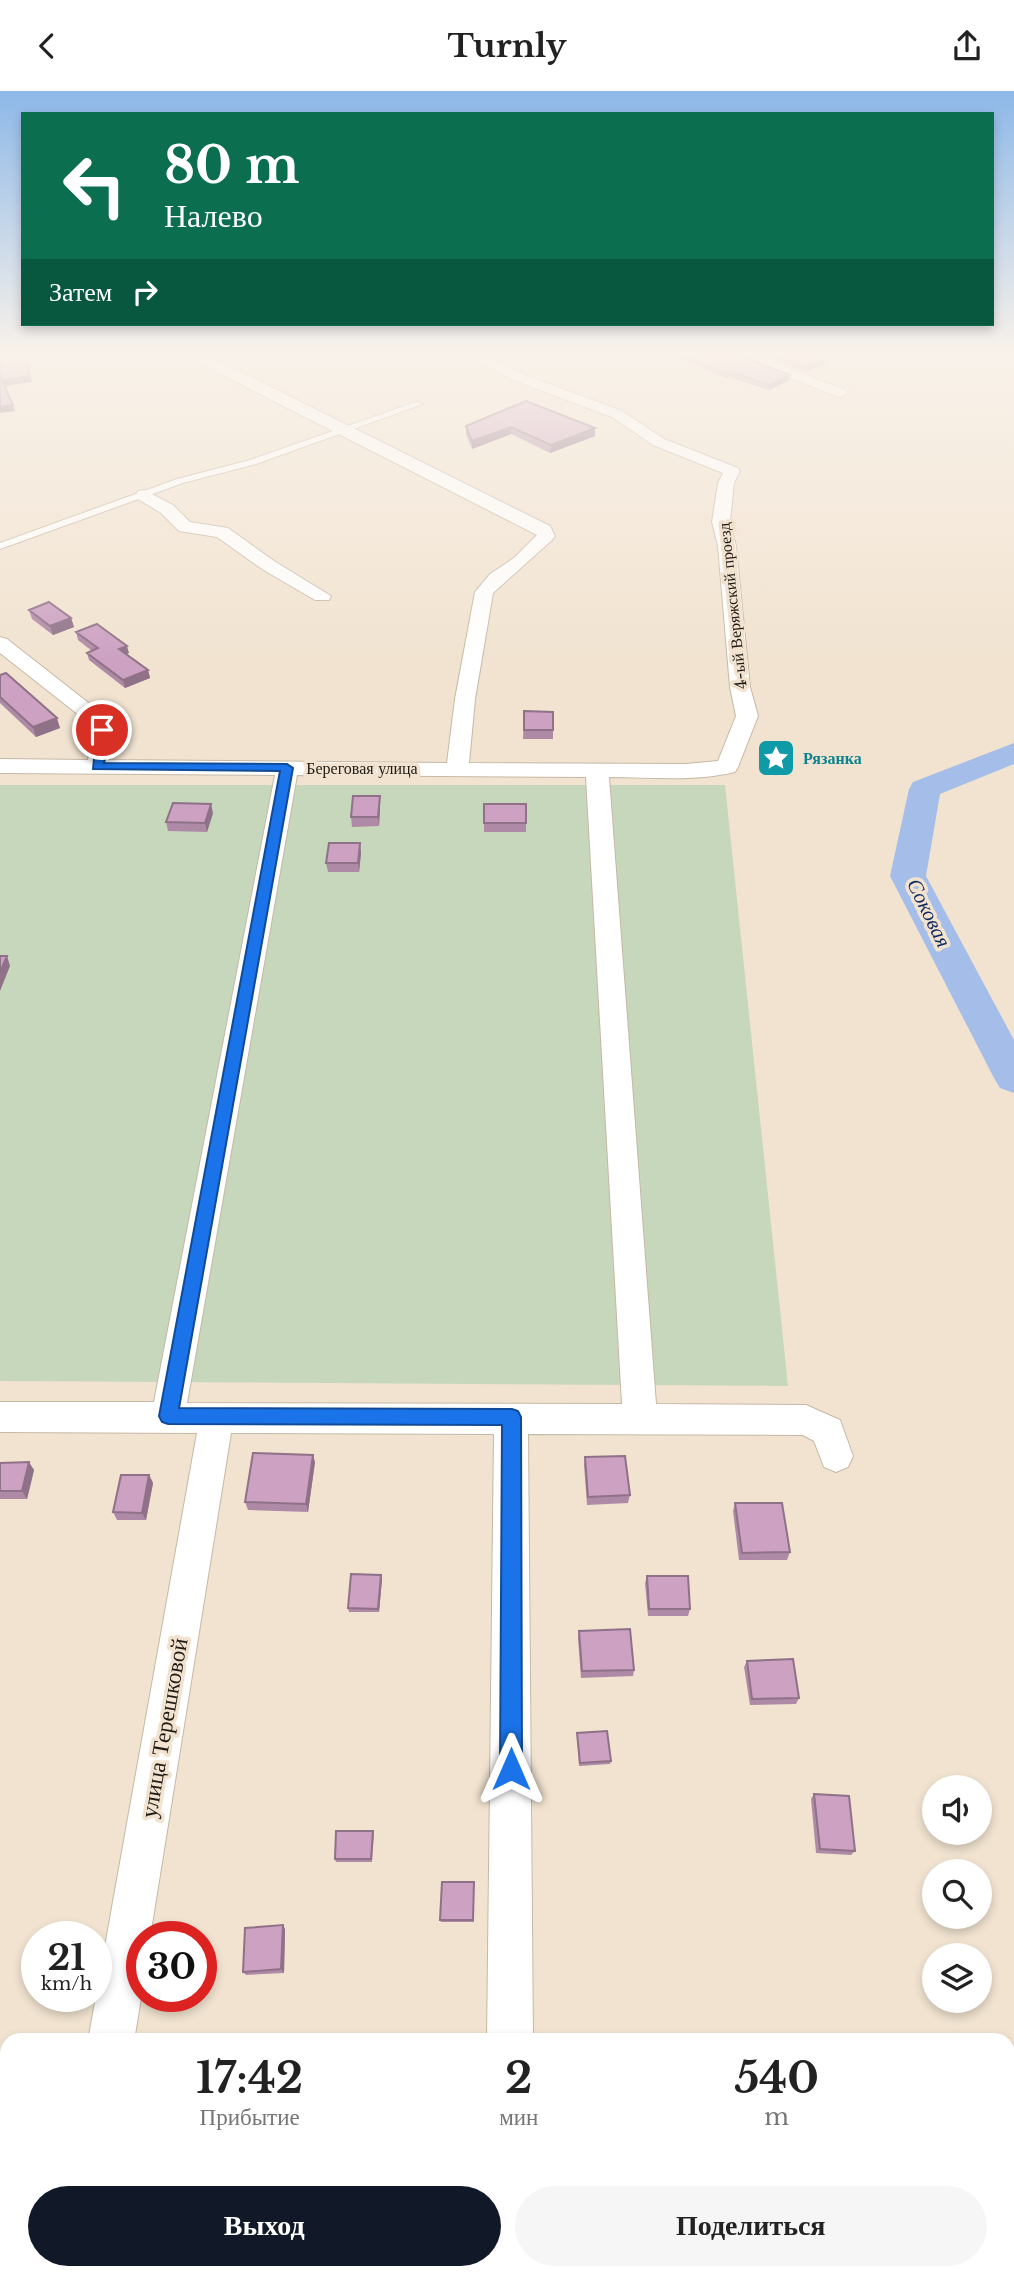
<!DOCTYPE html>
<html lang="ru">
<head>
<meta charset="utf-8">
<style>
	:root { --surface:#fff; --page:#f6f6f6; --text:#222; --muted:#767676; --accent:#111827 }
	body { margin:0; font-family:"Libre Baskerville",serif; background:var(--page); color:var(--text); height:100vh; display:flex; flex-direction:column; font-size:26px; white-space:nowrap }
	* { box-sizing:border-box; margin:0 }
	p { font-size:23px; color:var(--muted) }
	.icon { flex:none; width:38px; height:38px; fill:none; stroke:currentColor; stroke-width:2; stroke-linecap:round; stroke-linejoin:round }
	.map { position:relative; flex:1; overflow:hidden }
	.drawer { position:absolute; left:0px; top:1942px; width:1015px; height:247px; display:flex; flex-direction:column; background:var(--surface); border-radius:21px 21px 0 0; box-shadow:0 4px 10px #0003 }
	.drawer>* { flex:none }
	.guide { position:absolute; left:21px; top:21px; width:973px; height:214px; border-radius:0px; box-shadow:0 4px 10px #0003; background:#0b6e4f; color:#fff; overflow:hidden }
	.controls { position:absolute; left:922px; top:1684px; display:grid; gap:14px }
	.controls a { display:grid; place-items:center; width:70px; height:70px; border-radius:50%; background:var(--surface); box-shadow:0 4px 10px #0003; font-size:35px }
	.speed { position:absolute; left:21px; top:1830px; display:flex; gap:14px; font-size:35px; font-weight:700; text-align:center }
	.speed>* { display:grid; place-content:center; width:91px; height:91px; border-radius:50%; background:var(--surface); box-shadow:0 4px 10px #0003; line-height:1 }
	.speed small { font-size:18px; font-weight:400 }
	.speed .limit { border:10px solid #d22; background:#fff; color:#111 }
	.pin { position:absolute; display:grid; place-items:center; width:60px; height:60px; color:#fff; margin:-30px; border:4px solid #fff; border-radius:50%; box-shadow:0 2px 7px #0007 }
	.me { position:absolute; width:77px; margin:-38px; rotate:0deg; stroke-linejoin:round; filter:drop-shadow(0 0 5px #0008) }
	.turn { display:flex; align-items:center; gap:24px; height:147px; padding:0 28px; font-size:32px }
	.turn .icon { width:91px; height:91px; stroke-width:2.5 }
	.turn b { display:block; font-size:49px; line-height:60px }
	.then { display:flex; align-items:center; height:66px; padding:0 28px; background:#0003; gap:14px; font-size:26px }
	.eta { display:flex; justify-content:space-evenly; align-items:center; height:119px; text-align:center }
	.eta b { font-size:42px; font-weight:700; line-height:49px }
	.action { display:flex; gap:14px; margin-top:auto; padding:14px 28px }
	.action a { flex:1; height:80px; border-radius:42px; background:var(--accent); color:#fff; font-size:28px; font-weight:700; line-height:80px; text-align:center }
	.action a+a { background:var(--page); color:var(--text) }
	header { display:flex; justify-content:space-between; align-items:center; height:91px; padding:0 28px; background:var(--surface); font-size:32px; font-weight:700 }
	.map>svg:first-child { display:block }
	.green { fill:#c7d7bb }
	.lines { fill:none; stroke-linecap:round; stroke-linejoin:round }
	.river { fill:#a5bde9; fill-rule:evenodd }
	.service-casing { stroke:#c5b8a6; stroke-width:2 }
	.minor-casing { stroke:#c5b8a6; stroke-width:2 }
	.service { fill:#fff; fill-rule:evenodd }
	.minor { fill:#fff; fill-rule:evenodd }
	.wall { fill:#af8aa7 }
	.shaded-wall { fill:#8f7188 }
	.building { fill:#cca1c2; stroke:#8f7188; stroke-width:2 }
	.route { fill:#1a73e8; stroke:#114b97; stroke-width:2 }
	.labels { text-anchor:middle; stroke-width:7; stroke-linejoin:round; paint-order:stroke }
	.far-street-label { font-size:16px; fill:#201b14; stroke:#f1e3d0 }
	.far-culture-label { font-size:16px; font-weight:bold; fill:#0d838f; stroke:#f1e3d0; text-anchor:start }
	.water-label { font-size:21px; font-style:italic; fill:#132b5f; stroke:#f1e3d0 }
	.near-street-label { font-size:23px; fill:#201b14; stroke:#f1e3d0 }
</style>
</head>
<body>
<header><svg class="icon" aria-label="back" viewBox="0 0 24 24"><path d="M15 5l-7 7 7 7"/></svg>Turnly<svg class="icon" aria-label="share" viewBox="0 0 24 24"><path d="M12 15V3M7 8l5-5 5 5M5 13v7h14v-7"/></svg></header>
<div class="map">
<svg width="1014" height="2188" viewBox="0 0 1014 2188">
	<rect width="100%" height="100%" fill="#f1e3d0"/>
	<!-- green -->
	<path class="green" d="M0 694H725L788 1295 0 1290Z"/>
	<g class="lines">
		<!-- river -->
		<path class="river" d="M1014 652V673L940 703 926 785 1014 949V1002L1000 997 994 987 890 785 909 698 913 691Z"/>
		<defs>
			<path id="service" d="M416 311 423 313 256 373 183 392 0 458V452L177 388 250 369Z"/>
			<path id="minor" d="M185 265H209L550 435 555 445 552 449 493 502 475 608 469 672 686 673 718 670 736 625 730 596 718 455 712 431 718 392 723 382 653 354 612 326 513 289 468 265H486L523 283 622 320 664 348 738 377 740 380 734 392 730 431 736 455 750 596 758 625 738 676 735 681C694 691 650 686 609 686L656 1313 806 1314 840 1329 853 1365 848 1376 836 1381 824 1376 814 1350 803 1344 528 1343 533 1950H487L494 1343 231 1342 150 1846H142V1901L134 1950H88L197 1342 0 1341V1311H154L275 684 0 682V668L88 669 91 649 85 629 0 562V546L7 548 100 621 112 644 109 669 447 672 455 608 475 501 490 483 514 467 537 444ZM297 684 586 686 622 1313 187 1312Z
				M736 265H755L846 299 848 302 841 306 836 305Z
				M144 399 173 414 190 431 228 437 274 470 331 505 329 509H315L262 478 217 446 179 440 161 422 138 408 136 404 138 400Z
				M47 2182H97L96 2188H46Z
				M485 2182H535V2188H485Z"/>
		</defs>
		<!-- service casing -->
		<use href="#service" class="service-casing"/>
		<!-- minor casing -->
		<use href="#minor" class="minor-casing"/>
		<!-- service -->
		<use href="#service" class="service"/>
		<!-- minor -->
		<use href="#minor" class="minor"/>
	</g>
	<!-- wall -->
	<path class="wall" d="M672 265H741L789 289 769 299 729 286 726 287Z
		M762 265H818L825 273 806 281Z
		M466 335 595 337V345L550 362 511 343 472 358 466 343Z
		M29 519 71 527 74 536 53 544 32 528Z
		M76 541 129 562 126 563 148 579 150 587 125 597 89 569 87 562 92 560 78 549Z
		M0 584 60 637 36 646 0 612Z
		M524 620 553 621V648H523Z
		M380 705V715L379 735 352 736 351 726Z
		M484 713H526V741H484Z
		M213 722 207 741 168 740 166 731Z
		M361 762 359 781H328L326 772Z
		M585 1366 630 1404 628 1412 587 1414 584 1374Z
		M315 1371 308 1421 248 1419 245 1411Z
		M0 1372 34 1379 27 1408H0Z
		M149 1384 153 1392 146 1429H117L113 1421Z
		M735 1412 790 1461 787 1469H739L733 1420Z
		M381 1484 382 1488 379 1521H349L348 1517Z
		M647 1485 690 1518 688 1525H648L645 1492Z
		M579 1540 634 1579 633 1585 581 1587 578 1547Z
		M747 1570 799 1607 796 1613 750 1614 744 1576Z
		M577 1642 611 1670 610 1673 579 1675Z
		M814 1703 855 1760 851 1764 816 1762 811 1708Z
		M374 1743 372 1771H336L335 1768Z
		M474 1791V1831H441L440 1829Z
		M285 1838 284 1882 246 1884 243 1881Z"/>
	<!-- shaded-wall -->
	<path class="shaded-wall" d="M26 265 32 291 4 295 2 289Z
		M826 268 825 273 806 281 807 276Z
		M790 284 789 289 769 299 770 294Z
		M13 314 15 320 0 322V316Z
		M511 336V343L472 358V350Z
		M595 337V345L550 362 551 354Z
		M71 527 74 536 53 544 50 535Z
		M127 555 129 562 121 566 119 558Z
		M148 579 150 587 125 597 123 589Z
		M57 627 60 637 36 646 33 636Z
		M380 705V715L379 735 378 726Z
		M211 713 213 722 207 741 205 732Z
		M360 752 361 762 359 781 358 772Z
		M7 865 10 875 0 900V881Z
		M313 1364 315 1371 308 1421 306 1413Z
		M29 1371 34 1379 27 1408 22 1400Z
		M149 1384 153 1392 146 1429 142 1422Z
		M381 1484 382 1488 379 1521 378 1518Z
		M283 1834 285 1838 284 1882 281 1878Z"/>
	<!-- building -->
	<path class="building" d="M0 265H7L8 266 26 265 30 285 2 289 13 314 0 316Z
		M684 265H741L790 284 770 294 730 281 726 282Z
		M775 265H818L826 268 807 276Z
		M526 310 595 337 551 354 511 336 472 350 466 335Z
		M49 511 71 527 50 535 29 519Z
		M97 533 127 555 119 558 148 579 123 589 87 562 98 557 76 541Z
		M6 582 57 627 33 636 0 606V584Z
		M524 620 553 621V639H524Z
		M353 705H380L378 726H351Z
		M173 712 211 713 205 732 166 731Z
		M484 713H526V732H484Z
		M329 752H360L358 772H326Z
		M0 865H7L0 881Z
		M253 1362 313 1364 306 1413 245 1411Z
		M625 1365 630 1404 588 1406 585 1366Z
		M29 1371 22 1400H0V1372Z
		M121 1384H149L142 1422 113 1421Z
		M735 1412H782L790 1461 742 1462Z
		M351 1483 381 1484 378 1518 348 1517Z
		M647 1485H688L690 1518H649Z
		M630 1538 634 1579 582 1580 579 1540Z
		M793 1568 799 1607 752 1608 747 1570Z
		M607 1640 611 1670 580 1672 577 1642Z
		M814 1703 849 1705 855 1760 820 1758Z
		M336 1740H373L371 1768H335Z
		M442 1791H474L473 1829H440Z
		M283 1834 281 1878 243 1881 245 1837Z"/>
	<!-- sky -->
	<linearGradient id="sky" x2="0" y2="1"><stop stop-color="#8db8e8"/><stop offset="0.46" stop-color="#f9f2ea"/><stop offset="1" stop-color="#f9f2ea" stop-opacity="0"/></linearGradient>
	<rect width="1014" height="571" fill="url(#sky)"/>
	<!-- route -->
	<path class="route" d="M102 636 108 639 109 652 104 672 287 673 293 677 179 1317 512 1318 518 1320 521 1326 522 1678 519 1686 511 1689 503 1686 500 1678 502 1334 168 1333 162 1331 159 1325 280 680 93 678 97 639Z"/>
	<!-- icons -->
	<defs>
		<symbol id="sight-square" viewBox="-11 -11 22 22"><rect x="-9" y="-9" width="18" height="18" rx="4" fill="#0f9aa8" stroke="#f1e3d0"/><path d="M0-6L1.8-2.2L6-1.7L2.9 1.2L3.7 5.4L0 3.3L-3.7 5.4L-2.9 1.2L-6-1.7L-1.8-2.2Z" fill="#fff"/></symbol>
	</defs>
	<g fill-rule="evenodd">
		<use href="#sight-square" x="754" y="645" width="44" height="44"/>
	</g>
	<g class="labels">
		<!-- far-street labels -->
		<g class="far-street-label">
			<text transform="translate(732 515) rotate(-96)" y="6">4-ый Веряжский проезд</text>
			<text x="362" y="683">Береговая улица</text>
		</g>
		<!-- far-culture labels -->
		<g class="far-culture-label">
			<text x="803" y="673">Рязанка</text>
		</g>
		<!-- water labels -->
		<g class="water-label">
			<text transform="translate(929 822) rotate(64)" y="7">Соковая</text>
		</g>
		<!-- near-street labels -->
		<g class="near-street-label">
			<text transform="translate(164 1637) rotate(-80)" y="8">улица Терешковой</text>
		</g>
	</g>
</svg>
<div class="controls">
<a><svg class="icon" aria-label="sound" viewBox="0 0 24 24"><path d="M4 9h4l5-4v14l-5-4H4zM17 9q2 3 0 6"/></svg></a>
<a><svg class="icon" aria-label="search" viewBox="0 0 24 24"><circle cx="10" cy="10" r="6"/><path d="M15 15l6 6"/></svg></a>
<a><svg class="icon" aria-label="layers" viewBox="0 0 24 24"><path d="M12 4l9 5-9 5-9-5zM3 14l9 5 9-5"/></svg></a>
</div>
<div class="speed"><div>21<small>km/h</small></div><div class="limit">30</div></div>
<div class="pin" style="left:102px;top:639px;background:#d93025"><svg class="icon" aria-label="arrive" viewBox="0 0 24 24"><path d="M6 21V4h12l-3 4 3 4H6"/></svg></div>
<svg class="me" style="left:511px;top:1678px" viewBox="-20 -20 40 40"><path d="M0-17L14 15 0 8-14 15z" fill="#1a73e8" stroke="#fff" stroke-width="4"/></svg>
<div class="guide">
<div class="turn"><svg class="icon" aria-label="left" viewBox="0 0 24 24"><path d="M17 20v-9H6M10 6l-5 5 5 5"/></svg><div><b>80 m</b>Налево</div></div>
<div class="then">Затем<svg class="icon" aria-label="right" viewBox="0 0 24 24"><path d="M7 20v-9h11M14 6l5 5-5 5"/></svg></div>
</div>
<section class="drawer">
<div class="eta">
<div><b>17:42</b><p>Прибытие</p></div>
<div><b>2</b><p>мин</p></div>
<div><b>540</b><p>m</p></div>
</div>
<div class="action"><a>Выход</a><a>Поделиться</a></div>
</section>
</div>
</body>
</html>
